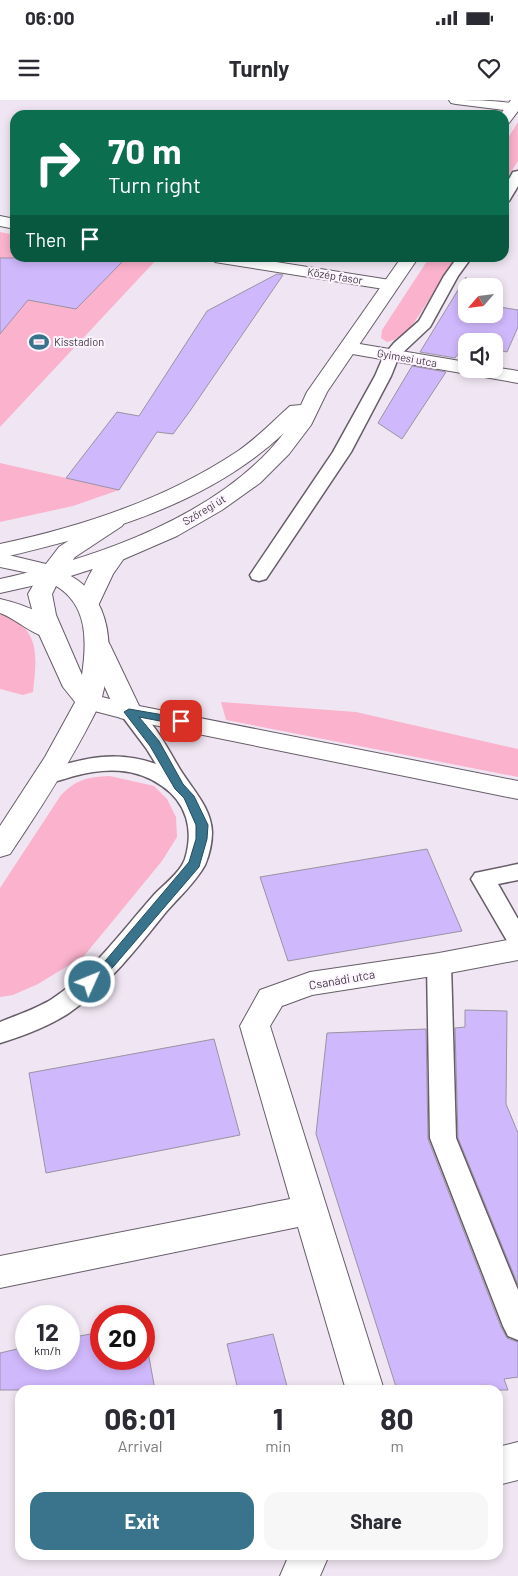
<!DOCTYPE html>
<html lang="en">
<head>
<meta charset="utf-8">
<style>
	:root { --surface:#fff; --page:#f7f7f7; --text:#2b2b33; --muted:#7c7c81; --accent:#39748c }
	body { margin:0; font-family:Barlow,sans-serif; background:var(--page); color:var(--text); height:100vh; display:flex; flex-direction:column; font-size:19px; white-space:nowrap }
	* { box-sizing:border-box; margin:0 }
	p { font-size:16px; color:var(--muted) }
	.icon { flex:none; width:28px; height:28px; fill:none; stroke:currentColor; stroke-width:2; stroke-linecap:round; stroke-linejoin:round }
	.map { position:relative; flex:1; overflow:hidden }
	.panel { position:absolute; left:15px; top:1285px; width:488px; height:175px; display:flex; flex-direction:column; background:var(--surface); border-radius:15px; box-shadow:0 2px 8px #0003 }
	.panel>* { flex:none }
	.banner { position:absolute; left:10px; top:10px; width:499px; height:152px; border-radius:15px; box-shadow:0 2px 8px #0003; background:#0b6e4f; color:#fff; overflow:hidden }
	.needle { width:32px; rotate:242deg }
	.controls { position:absolute; left:458px; top:178px; display:grid; gap:10px }
	.controls a { display:grid; place-items:center; width:45px; height:45px; border-radius:10px; background:var(--surface); box-shadow:0 2px 8px #0003; font-size:25px }
	.speed { position:absolute; left:15px; top:1205px; display:flex; gap:10px; font-size:25px; font-weight:700; text-align:center }
	.speed>* { display:grid; place-content:center; width:65px; height:65px; border-radius:50%; background:var(--surface); box-shadow:0 2px 8px #0003; line-height:1 }
	.speed small { font-size:12px; font-weight:400 }
	.speed .limit { border:8px solid #d22; background:#fff; color:#111 }
	.pin { position:absolute; display:grid; place-items:center; width:42px; height:42px; color:#fff; margin:-21px; border-radius:10px; box-shadow:0 2px 8px #0006 }
	.me { position:absolute; width:55px; margin:-28px; rotate:46deg; stroke-linejoin:round; filter:drop-shadow(0 0 4px #0008) }
	.turn { display:flex; align-items:center; gap:18px; height:105px; padding:0 15px; font-size:22px }
	.turn .icon { width:65px; height:65px; stroke-width:2.5 }
	.turn b { display:block; font-size:35px; line-height:42px }
	.then { display:flex; align-items:center; height:48px; padding:0 15px; background:#0003; gap:10px; font-size:19px }
	.eta { display:flex; justify-content:space-evenly; align-items:center; height:85px; text-align:center }
	.eta b { font-size:30px; font-weight:700; line-height:35px }
	.button { display:flex; gap:10px; margin-top:auto; padding:10px 15px }
	.button a { flex:1; height:58px; border-radius:15px; background:var(--accent); color:#fff; font-size:20px; font-weight:700; line-height:58px; text-align:center }
	.button a+a { background:var(--page); color:var(--text) }
	.status { display:flex; justify-content:space-between; align-items:center; height:35px; padding:0 25px; background:var(--surface); direction:ltr }
	.status svg { height:14px; fill:currentColor }
	header { display:flex; justify-content:space-between; align-items:center; height:65px; padding:0 15px; background:var(--surface); font-size:22px; font-weight:700 }
	.map>svg:first-child { display:block }
	.green { fill:#fbb2cc }
	.building { fill:#d0b8fc; stroke:#9893a2 }
	.lines { fill:none; stroke-linecap:round; stroke-linejoin:round }
	.service-casing { stroke:#665d68; stroke-width:3 }
	.minor-casing { stroke:#665d68; stroke-width:2 }
	.tertiary-casing { stroke:#665d68; stroke-width:2 }
	.primary-casing { stroke:#665d68; stroke-width:2 }
	.service { fill:#fff; fill-rule:evenodd }
	.minor { fill:#fff; fill-rule:evenodd }
	.tertiary { fill:#fff; fill-rule:evenodd }
	.primary { fill:#fff; fill-rule:evenodd }
	.route { fill:#39748c; stroke:#254b5b }
	.labels { text-anchor:middle; stroke-width:4; stroke-linejoin:round; paint-order:stroke }
	.far-street-label { font-size:11px; fill:#3d393e; stroke:#fdf4ff }
	.far-poi-label { font-size:11px; fill:#3d393e; stroke:#fdf4ff; text-anchor:start }
	.street-label { font-size:12px; fill:#3d393e; stroke:#fdf4ff }
</style>
</head>
<body>
<div class="status"><b>06:00</b><svg viewBox="0 0 49 12"><path d="M0 12V9h3v3zM5 12V6h3v6zM10 12V3h3v9zM15 12V0h3v12zM26 1h20v11H26zM47 4h2v5h-2z"/></svg></div>
<header><svg class="icon" aria-label="menu" viewBox="0 0 24 24"><path d="M4 6h16M4 12h16M4 18h16"/></svg>Turnly<svg class="icon" aria-label="heart" viewBox="0 0 24 24"><path d="M12 20l-8-8c-3-5 5-10 8-4 3-6 11-1 8 4z"/></svg></header>
<div class="map">
<svg width="518" height="1476" viewBox="0 0 518 1476">
	<rect width="100%" height="100%" fill="#f0e6f3"/>
	<!-- green -->
	<path class="green" d="M518 22V61L504 83V44Z
		M0 132 15 135V158H158L0 327Z
		M429 158H456L410 229 394 240 387 242 381 238 382 230Z
		M0 363 119 390 73 406 0 422Z
		M0 513C41 528 37 555 33 592L23 595 0 589Z
		M221 602 356 612 518 649V677L226 620Z
		M110 676 154 686 167 699 176 717 177 737 162 761 84 856 38 884 13 895 0 897V788L61 695C77 679 87 677 110 676Z"/>
	<!-- building -->
	<path class="building" d="M0 158H126L76 209 28 200 0 234Z
		M277 174 283 175 190 311 173 334 157 332 119 390 66 378 117 312 139 316 207 211Z
		M466 177V214H494V206L518 210V227L507 252 494 249V241H466V244L455 258 420 252Z
		M412 266 446 272 402 339 378 323Z
		M427 749 462 831 288 861 260 777Z
		M465 910 507 911 506 1004 518 1033V1185L458 1038 455 928 465 927Z
		M426 929 428 1039 501 1227 507 1238 518 1242V1277L504 1279 508 1290H397L316 1034 327 933Z
		M214 939 240 1035 46 1073 29 973Z
		M144 1230 155 1290H0V1253L26 1247V1259H69V1238L101 1232V1259H144Z
		M273 1234 288 1290H238L227 1244Z"/>
	<g class="lines">
		<defs>
			<path id="service" d="M518 71V86L509 101 504 102V88L513 72Z
				M457 158H471L458 176 430 227 399 256 391 276 351 352 266 479 259 481 252 479 250 475 333 352 375 276 384 255 394 243 419 221 444 176Z
				M129 605C148 610 168 649 178 666 190 687 211 706 212 732 212 742 209 756 205 765 195 783 179 797 166 812 137 848 108 886 69 913 49 926 23 936 0 943V922C17 915 36 909 52 899 93 872 121 832 153 796 163 785 180 773 185 759 194 730 187 703 162 686 135 667 105 668 74 676 63 679 53 684 41 681L38 676 41 671C82 659 114 649 156 664L146 648 119 612 122 607Z
				M518 764V780L498 784 518 819V849L510 846 471 779 475 773Z
				M439 855 448 857 451 864 456 1038 518 1190V1240L508 1236 503 1226 430 1038 427 864 430 857Z"/>
			<path id="minor" d="M449 0C471 0 495 0 517 4L518 9 512 11 456 4 451 3Z
				M0 116 15 119V129L0 126Z
				M212 158H251L390 180 396 181 399 185 396 189 390 190 221 163 215 162Z
				M348 242 466 262V269H494V267L518 271V283L341 252 339 248 341 244Z
				M114 414 122 416 125 421 122 426 75 457 58 480 50 482 29 473 0 467V453L46 464 59 447 106 416Z
				M116 447 124 449 127 454 113 474 96 510 88 512 80 510 76 505C84 487 96 452 116 447Z
				M0 499C21 504 49 513 62 532L58 537C39 542 19 520 0 513Z
				M98 538 107 540 110 545 142 612 138 618 129 620 120 618 116 612 86 545 89 540Z
				M88 593 97 595 101 601C75 655 43 705 10 754L0 757V726L45 657 79 595Z
				M518 838V860L439 875 312 895 282 906 270 926 384 1290H346L298 1127 0 1188V1156L290 1099 240 926 260 890 310 872 439 853Z
				M518 1342V1380L498 1385V1347Z
				M289 1455H329L320 1476H280Z"/>
			<path id="tertiary" d="M50 468C112 484 116 544 102 597L129 604 518 681V699L129 620 79 607 63 587 38 532 28 494 42 470ZM56 486C88 505 87 541 82 575L56 515 52 494Z"/>
			<path id="primary" d="M511 0H518V11L509 23 504 24V15H500Z
				M401 158H418L327 292 311 325 289 354 260 383 222 410 177 436 124 459 58 480 0 493V479C97 458 221 415 284 333 207 405 100 435 0 458V444C84 426 166 399 238 351 257 338 273 321 290 306L301 305 307 292Z"/>
		</defs>
		<!-- service casing -->
		<use href="#service" class="service-casing"/>
		<!-- minor casing -->
		<use href="#minor" class="minor-casing"/>
		<!-- tertiary casing -->
		<use href="#tertiary" class="tertiary-casing"/>
		<!-- primary casing -->
		<use href="#primary" class="primary-casing"/>
		<!-- service -->
		<use href="#service" class="service"/>
		<!-- minor -->
		<use href="#minor" class="minor"/>
		<!-- tertiary -->
		<use href="#tertiary" class="tertiary"/>
		<!-- primary -->
		<use href="#primary" class="primary"/>
	</g>
	<!-- route -->
	<path class="route" d="M129 609 181 618 186 621 181 625 139 617 159 641 183 684 194 696 208 725 207 739 199 767 114 866 95 885H86L84 882 86 878 106 860 189 762 196 739V725L184 698 175 689 150 646 124 612Z"/>
	<!-- icons -->
	<defs>
		<symbol id="stadium-bare" viewBox="-9 -9 18 18"><path d="M0-5a6.5 5 0 1 0 0 10a6.5 5 0 1 0 0-10ZM-3.5-1.8h7v3.6h-7Z" fill="#39748c" stroke="#fdf4ff" stroke-width="2.5" paint-order="stroke"/></symbol>
	</defs>
	<g fill-rule="evenodd">
		<use href="#stadium-bare" x="25" y="228" width="28" height="28"/>
	</g>
	<g class="labels">
		<!-- far-street labels -->
		<g class="far-street-label">
			<text transform="translate(335 176) rotate(9)" y="4">Közép fasor</text>
			<text transform="translate(407 258) rotate(10)" y="4">Gyimesi utca</text>
			<text transform="translate(204 410) rotate(-31)" y="4">Szőregi út</text>
		</g>
		<!-- far-poi labels -->
		<g class="far-poi-label">
			<text x="54" y="246">Kisstadion</text>
		</g>
		<!-- street labels -->
		<g class="street-label">
			<text transform="translate(342 880) rotate(-10)" y="4">Csanádi utca</text>
		</g>
	</g>
</svg>
<div class="controls">
<a><svg class="needle" viewBox="-14 -14 28 28"><path d="M0-13l5 13h-10z" fill="#e53935"/><path d="M0 13l5-13h-10z" fill="#7c7c81"/></svg></a>
<a><svg class="icon" aria-label="sound" viewBox="0 0 24 24"><path d="M4 9h4l5-4v14l-5-4H4zM17 9q2 3 0 6"/></svg></a>
</div>
<div class="speed"><div>12<small>km/h</small></div><div class="limit">20</div></div>
<div class="pin" style="left:181px;top:621px;background:#d93025"><svg class="icon" aria-label="arrive" viewBox="0 0 24 24"><path d="M6 21V4h12l-3 4 3 4H6"/></svg></div>
<svg class="me" style="left:90px;top:882px" viewBox="-20 -20 40 40"><circle r="17" fill="#39748c" stroke="#fff" stroke-width="3"/><path d="M0-11L8 9 0 5-8 9z" fill="#fff"/></svg>
<div class="banner">
<div class="turn"><svg class="icon" aria-label="right" viewBox="0 0 24 24"><path d="M7 20v-9h11M14 6l5 5-5 5"/></svg><div><b>70 m</b>Turn right</div></div>
<div class="then">Then<svg class="icon" aria-label="arrive" viewBox="0 0 24 24"><path d="M6 21V4h12l-3 4 3 4H6"/></svg></div>
</div>
<section class="panel">
<div class="eta">
<div><b>06:01</b><p>Arrival</p></div>
<div><b>1</b><p>min</p></div>
<div><b>80</b><p>m</p></div>
</div>
<div class="button"><a>Exit</a><a>Share</a></div>
</section>
</div>
</body>
</html>
